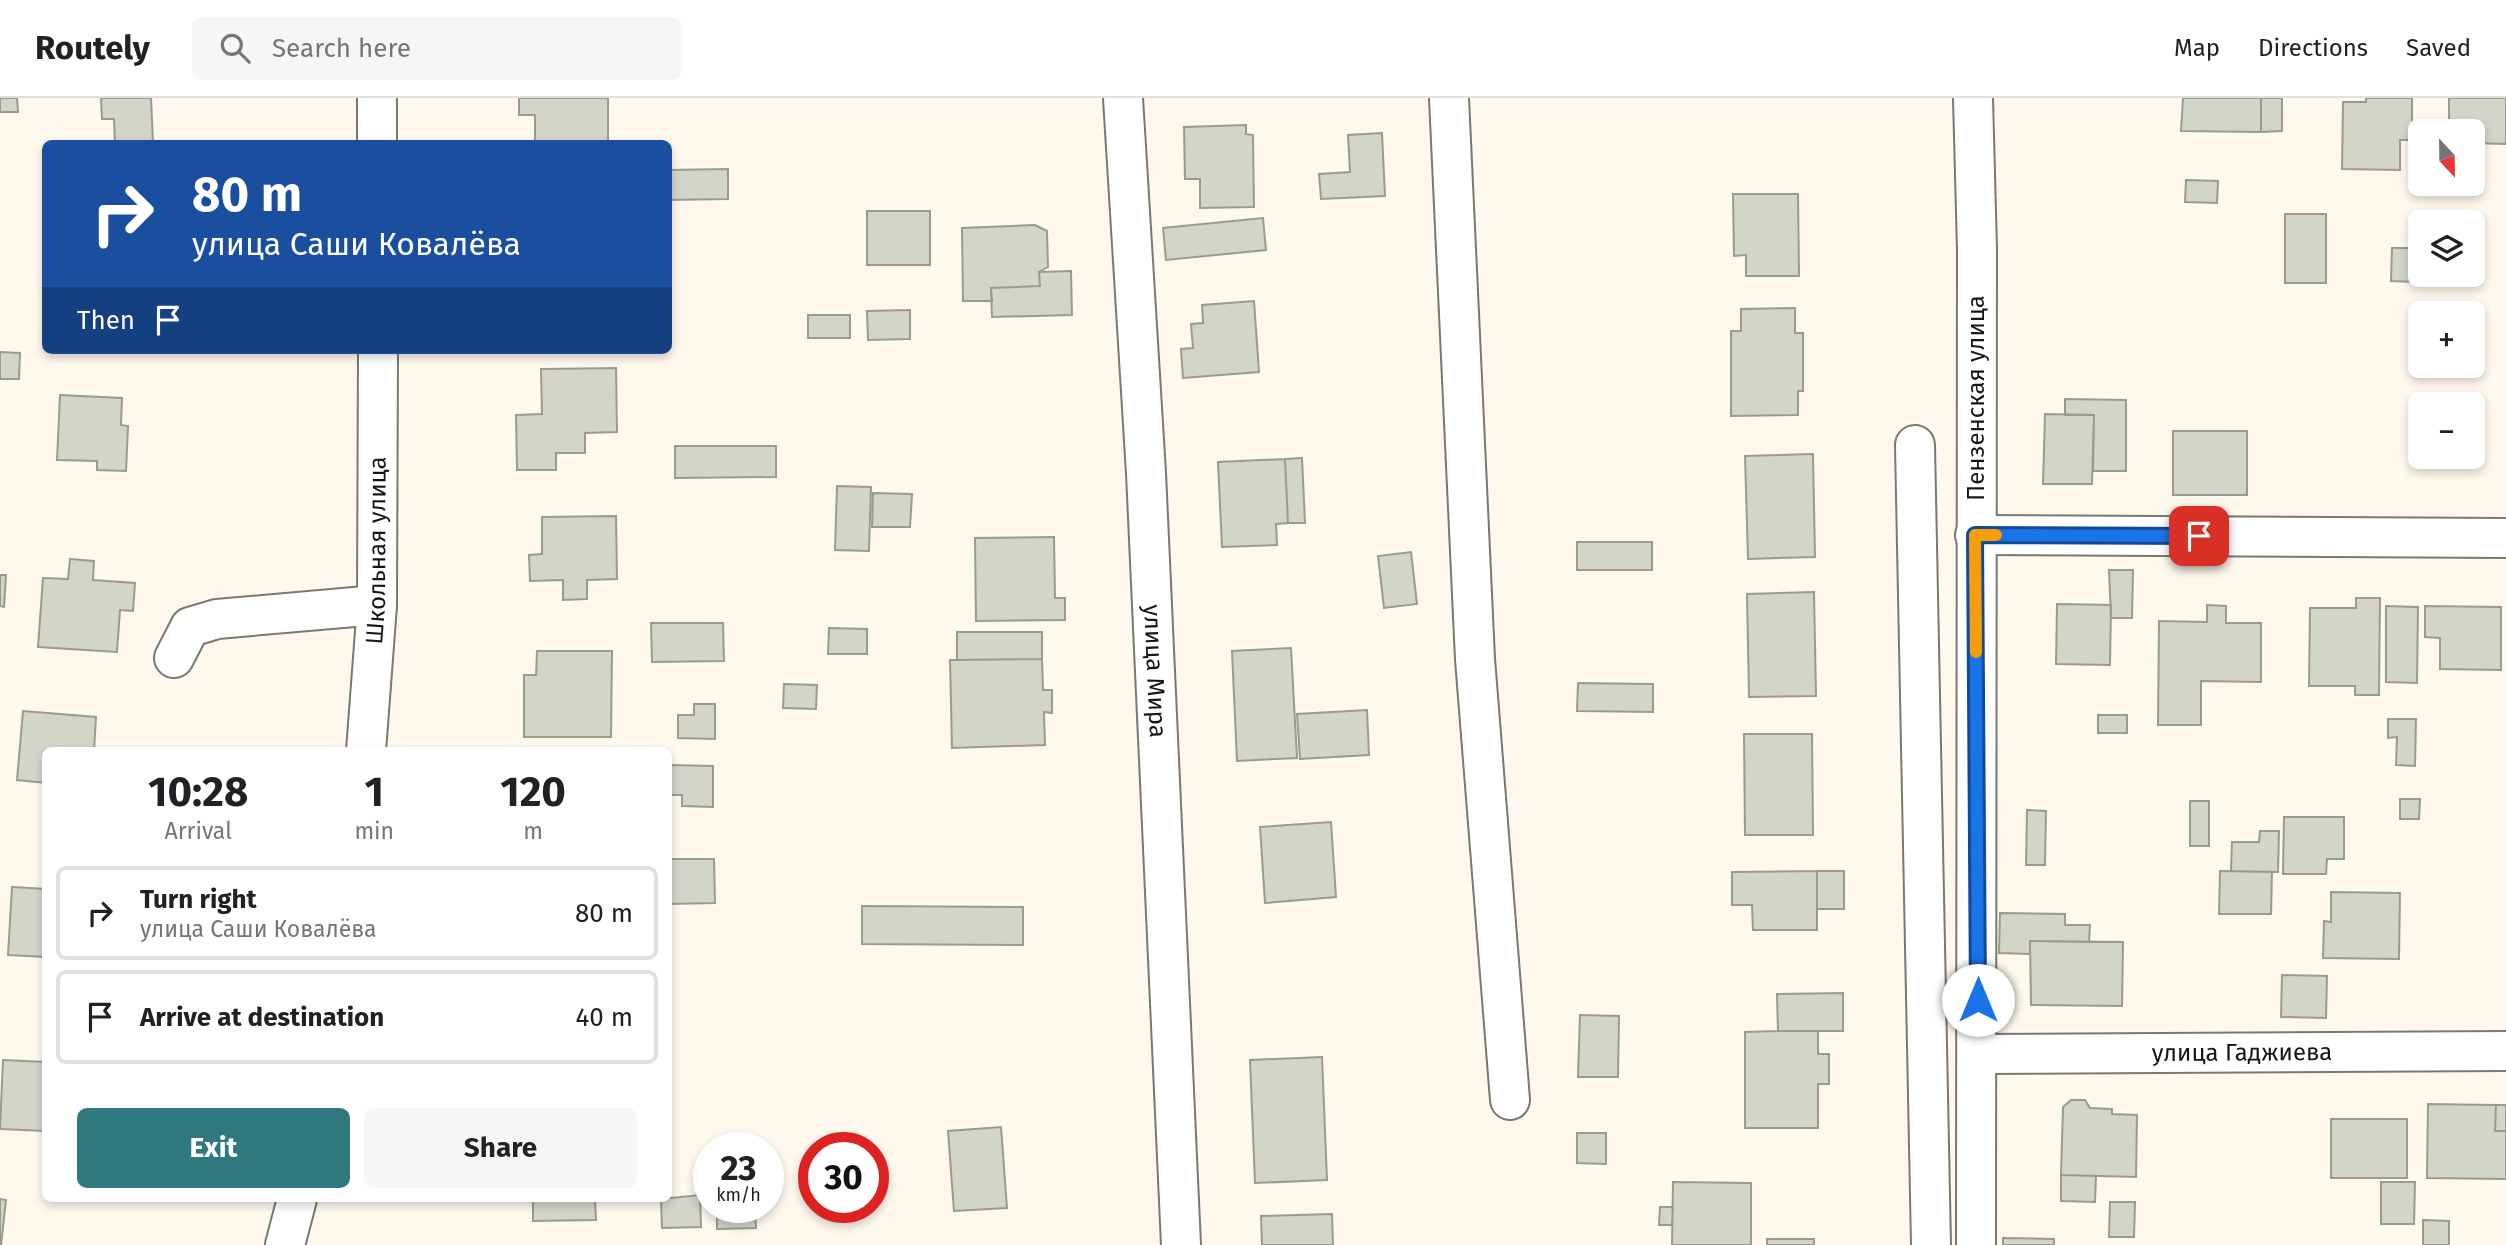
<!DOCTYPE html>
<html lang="en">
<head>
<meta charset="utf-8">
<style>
	:root { --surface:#fff; --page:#f6f6f6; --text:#202124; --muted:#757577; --line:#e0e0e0; --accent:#2e787e }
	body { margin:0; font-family:"Fira Sans",sans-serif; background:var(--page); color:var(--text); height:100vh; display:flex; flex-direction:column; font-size:26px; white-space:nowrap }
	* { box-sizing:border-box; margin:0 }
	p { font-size:23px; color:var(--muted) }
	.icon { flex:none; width:38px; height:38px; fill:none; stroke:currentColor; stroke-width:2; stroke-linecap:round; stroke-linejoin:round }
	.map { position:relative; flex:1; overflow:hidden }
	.details { position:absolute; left:42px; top:649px; width:630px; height:455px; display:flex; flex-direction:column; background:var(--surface); border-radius:10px; box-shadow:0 4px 10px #0003 }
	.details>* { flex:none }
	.hud { position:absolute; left:42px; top:42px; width:630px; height:214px; border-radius:10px; box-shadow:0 4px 10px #0003; background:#1a4fa0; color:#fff; overflow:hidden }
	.needle { width:46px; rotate:158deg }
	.buttons { position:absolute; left:2408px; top:21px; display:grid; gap:14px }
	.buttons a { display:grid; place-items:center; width:77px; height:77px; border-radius:10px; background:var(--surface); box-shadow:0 4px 10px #0003; font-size:35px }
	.speed { position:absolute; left:693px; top:1034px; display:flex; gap:14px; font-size:35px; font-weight:700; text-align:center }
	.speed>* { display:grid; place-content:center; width:91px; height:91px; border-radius:50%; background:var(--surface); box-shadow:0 4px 10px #0003; line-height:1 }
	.speed small { font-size:18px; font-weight:400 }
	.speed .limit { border:10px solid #d22; background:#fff; color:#111 }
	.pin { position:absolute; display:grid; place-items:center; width:60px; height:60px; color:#fff; margin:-30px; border-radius:14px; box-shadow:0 4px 10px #0006 }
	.me { position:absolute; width:77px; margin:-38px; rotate:0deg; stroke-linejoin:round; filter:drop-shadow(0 0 5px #0008) }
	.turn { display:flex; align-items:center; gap:24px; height:147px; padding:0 35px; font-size:32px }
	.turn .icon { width:91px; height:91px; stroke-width:2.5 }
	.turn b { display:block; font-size:49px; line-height:60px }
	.then { display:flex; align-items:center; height:66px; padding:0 35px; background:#0003; gap:14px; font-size:26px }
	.eta { display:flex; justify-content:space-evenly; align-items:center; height:119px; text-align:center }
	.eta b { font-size:42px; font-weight:700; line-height:49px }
	.cta { display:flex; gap:14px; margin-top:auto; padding:14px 35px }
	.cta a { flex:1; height:80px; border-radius:10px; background:var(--accent); color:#fff; font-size:28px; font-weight:700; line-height:80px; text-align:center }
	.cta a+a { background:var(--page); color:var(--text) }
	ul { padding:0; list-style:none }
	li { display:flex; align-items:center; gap:21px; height:94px; margin:0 14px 10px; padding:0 21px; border:4px solid var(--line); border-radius:10px }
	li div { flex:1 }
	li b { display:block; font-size:26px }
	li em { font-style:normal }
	header { display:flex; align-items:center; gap:42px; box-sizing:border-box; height:98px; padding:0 35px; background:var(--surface); border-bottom:2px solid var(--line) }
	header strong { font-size:33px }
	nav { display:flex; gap:38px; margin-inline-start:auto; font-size:24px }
	.search { width:490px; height:63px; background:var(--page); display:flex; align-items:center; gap:18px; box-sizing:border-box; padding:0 24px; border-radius:10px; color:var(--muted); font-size:26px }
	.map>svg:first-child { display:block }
	.building { fill:#d4d5c9; stroke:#9a9b8f; stroke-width:2 }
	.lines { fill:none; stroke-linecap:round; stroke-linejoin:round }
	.minor-casing { stroke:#7d786e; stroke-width:42 }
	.minor { stroke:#fff; stroke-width:38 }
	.route-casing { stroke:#114b97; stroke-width:18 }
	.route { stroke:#1a73e8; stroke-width:12 }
	.slow { stroke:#f59e0b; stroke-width:12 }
	.labels { text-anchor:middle; stroke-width:7; stroke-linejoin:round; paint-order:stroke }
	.street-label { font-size:24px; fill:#171512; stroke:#fff }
</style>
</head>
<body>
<header>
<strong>Routely</strong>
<div class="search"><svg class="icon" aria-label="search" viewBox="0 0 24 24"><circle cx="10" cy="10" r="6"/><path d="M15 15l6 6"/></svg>Search here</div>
<nav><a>Map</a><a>Directions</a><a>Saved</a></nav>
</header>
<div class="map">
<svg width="2506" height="1147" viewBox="0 0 2506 1147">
	<rect width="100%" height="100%" fill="#fef8ed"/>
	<!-- building -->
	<path class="building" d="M0 0H17L18 14H0Z
		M101 0H151L153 45 115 46 114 21H102Z
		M519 0H608V46H535V17H519Z
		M2183 0H2261V34L2181 33Z
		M2261 0H2282V33L2261 34Z
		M2366 0H2412V42H2400V72L2342 71 2343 4H2366Z
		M2449 0H2506V46L2473 45V33H2449Z
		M1246 27V36L1253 37 1254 109 1200 110V81H1185L1184 29Z
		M1382 35 1385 98 1321 101 1319 76 1350 74 1348 37Z
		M728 71V101L668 102V72Z
		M2186 82 2218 83 2217 105 2185 104Z
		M1733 96H1798L1799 178H1746V157L1734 158Z
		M867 113H930V167H867Z
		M2285 116H2326V185H2285Z
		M1263 120 1266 152 1166 162 1163 130Z
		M1035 127 1047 133 1048 169 1039 174 1040 188 991 190 992 203H963L962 130Z
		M2392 150H2417V184L2391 183Z
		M1071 173 1072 217 992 219 991 190 1040 188 1039 174Z
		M1254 203 1259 274 1183 280 1181 251 1193 250 1191 226 1203 225 1202 207Z
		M1795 210V235H1803V293H1798V317L1731 318V233H1741V211Z
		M910 212V241L868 242 867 213Z
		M808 217H850V240H808Z
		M0 254 20 255 19 281H0Z
		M616 270 617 334 585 335V355H556V372H517L516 317 542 316 541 271Z
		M60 297 122 300 121 327 128 328 126 373 97 372V363L57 362Z
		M2065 301 2126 302V373H2093L2094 317H2065Z
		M2045 316 2094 317 2092 386H2043Z
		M2173 333H2247V397H2173Z
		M675 348H776V379L675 380Z
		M1813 356 1815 459 1748 461 1745 358Z
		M1302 360 1305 425H1288L1285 361Z
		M1285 361 1288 425 1276 426 1277 447 1222 449 1218 364Z
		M837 388 871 389 869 453 835 452Z
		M873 395 912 396 910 429H872Z
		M616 418 617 481 587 482V501L563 502V482L530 483 529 457 542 456V419Z
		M1054 439 1055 500H1065V522L976 523 975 440Z
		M1577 444H1652V472H1577Z
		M1411 454 1417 506 1384 510 1378 458Z
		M70 461 94 463 93 482 135 485 133 513 120 512 117 554 38 549 43 480 68 481Z
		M2109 472H2133L2132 520H2111Z
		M0 477H6L4 509 0 508Z
		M1814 494 1816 598 1749 599 1747 496Z
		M2356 500H2380L2379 597H2355V588H2309L2310 510H2356Z
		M2057 506 2111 507 2110 567 2056 566Z
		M2207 507 2226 508V525H2261V584L2201 583V627H2158L2159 523 2207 524Z
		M2386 508 2418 509 2417 585 2386 584Z
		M2425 508 2501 509V572L2440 571V540L2425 539Z
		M651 525H723L724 563 652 564Z
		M829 530 867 531V556H828Z
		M957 534H1042V561L957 562Z
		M1291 550 1297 660 1237 663 1232 553Z
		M537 553H612L611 639H524V577H536Z
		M1042 561 1043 592H1052V615L1044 614 1045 647 952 650 950 562Z
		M1578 585 1653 586V614L1577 613Z
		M784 586 817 587 816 611 783 610Z
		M694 606H715V641L678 640V617H694Z
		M1367 612 1369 657 1300 661 1297 616Z
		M23 613 96 619 94 653H46V685L17 682Z
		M2098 617H2127V635H2098Z
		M2388 621H2416L2415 668 2396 667 2397 639 2388 640Z
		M1744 636H1812L1813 737H1745Z
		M668 667 713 668V709L682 708V697H668Z
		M2400 701H2420L2419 721H2400Z
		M2190 703H2209V748H2190Z
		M2027 712 2046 713 2045 767H2026Z
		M2284 719H2344V761H2327L2326 776H2283Z
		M1331 724 1336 799 1265 805 1260 729Z
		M2260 733H2279L2278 774 2231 773 2232 744H2259Z
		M668 761H714L715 805 668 806Z
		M1817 773V832H1753L1752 807H1732V774Z
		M1817 773H1844V811H1817Z
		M2220 773 2272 774 2271 816H2219Z
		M12 789 46 791V859L8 857Z
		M2331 794 2400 795 2399 861 2323 860 2324 823 2331 824Z
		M862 808 1023 809V847L862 846Z
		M2000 815 2065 816V827H2090L2089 844 2030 843V856L1999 855Z
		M2030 843 2123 844 2122 908 2031 907Z
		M2282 877 2327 878 2326 920 2281 919Z
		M1843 895V933H1778L1777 896Z
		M1580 917 1619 918 1618 979H1578Z
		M1778 933H1818V956H1829V986H1818V1030H1745V934Z
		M1322 959 1327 1082 1255 1085 1250 962Z
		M3 962 46 964V1033L0 1031Z
		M2071 1002H2085L2090 1010 2112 1011V1016L2137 1017 2136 1079 2061 1077 2063 1009Z
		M2428 1006 2496 1007 2495 1033H2506V1081L2427 1080Z
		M2496 1007H2506V1033H2495Z
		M2331 1021H2407V1080H2331Z
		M1001 1029 1007 1110 954 1113 948 1033Z
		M1577 1035H1606V1066L1577 1065Z
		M2061 1077 2096 1078 2095 1104 2061 1103Z
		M1673 1084 1751 1085V1147H1672Z
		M2381 1084H2415L2414 1126H2381Z
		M700 1097 701 1129 662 1130 661 1101Z
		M0 1101 6 1102 1 1147H0Z
		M533 1101H595L596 1122 533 1123Z
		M2110 1104H2135L2134 1139H2109Z
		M1660 1109H1673L1672 1127H1659Z
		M717 1110H755L756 1130 717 1131Z
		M1332 1116 1333 1147H1262L1261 1118Z
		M2423 1122 2449 1123V1147H2423Z
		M2003 1140 2054 1141V1147H2003Z
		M1767 1141H1814V1147H1767Z"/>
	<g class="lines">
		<defs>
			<g id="minor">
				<path d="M377 0V46"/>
				<path id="s1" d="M1123 0 1146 375 1181 1147"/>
				<path d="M1449 0 1475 561 1510 1002"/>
				<path d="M1973 0 1977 152 1976 1147"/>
				<path d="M1915 347 1931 1147"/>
				<path d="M1975 437 2506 440"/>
				<path d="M174 560 190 529 217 521 377 507"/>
				<path id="s2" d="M366 653 377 507 378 252"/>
				<path id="s3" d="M1978 956 2506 953"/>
				<path d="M285 1147 297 1101"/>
			</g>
		</defs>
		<!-- minor casing -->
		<use href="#minor" class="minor-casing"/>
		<!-- minor -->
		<use href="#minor" class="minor"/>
	</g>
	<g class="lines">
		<defs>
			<path id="route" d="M1978 902 1975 437 2199 438"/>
		</defs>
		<!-- route casing -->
		<use href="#route" class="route-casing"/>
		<!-- route -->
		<use href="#route" class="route"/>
		<!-- slow -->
		<path class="slow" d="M1976 554 1975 437H1996"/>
	</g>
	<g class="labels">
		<!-- street labels -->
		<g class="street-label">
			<text transform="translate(1976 300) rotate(-90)" y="8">Пензенская улица</text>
			<text dy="8" stroke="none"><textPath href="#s2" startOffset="201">Школьная улица</textPath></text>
			<text dy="8" stroke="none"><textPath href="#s1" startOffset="574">улица Мира</textPath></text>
			<text dy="8" stroke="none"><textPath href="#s3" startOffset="264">улица Гаджиева</textPath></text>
		</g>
	</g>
</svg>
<div class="buttons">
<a><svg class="needle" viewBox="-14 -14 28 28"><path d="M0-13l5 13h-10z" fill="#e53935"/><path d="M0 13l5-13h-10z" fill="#757577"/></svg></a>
<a><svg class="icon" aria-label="layers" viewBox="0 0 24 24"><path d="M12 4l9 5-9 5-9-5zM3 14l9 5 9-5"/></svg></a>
<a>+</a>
<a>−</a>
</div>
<div class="speed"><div>23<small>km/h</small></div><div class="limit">30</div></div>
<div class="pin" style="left:2199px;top:438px;background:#d93025"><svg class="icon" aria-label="arrive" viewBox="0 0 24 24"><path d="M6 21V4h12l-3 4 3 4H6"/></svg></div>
<svg class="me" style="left:1978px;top:902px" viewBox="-20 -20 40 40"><circle r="19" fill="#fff"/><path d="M0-13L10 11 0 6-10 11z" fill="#1a73e8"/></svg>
<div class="hud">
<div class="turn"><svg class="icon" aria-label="right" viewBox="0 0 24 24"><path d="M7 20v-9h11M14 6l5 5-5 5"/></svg><div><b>80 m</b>улица Саши Ковалёва</div></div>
<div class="then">Then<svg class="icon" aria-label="arrive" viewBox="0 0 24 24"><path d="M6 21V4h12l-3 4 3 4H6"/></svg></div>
</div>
<section class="details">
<div class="eta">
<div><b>10:28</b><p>Arrival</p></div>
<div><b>1</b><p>min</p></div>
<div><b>120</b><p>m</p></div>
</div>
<ul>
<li><svg class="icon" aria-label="right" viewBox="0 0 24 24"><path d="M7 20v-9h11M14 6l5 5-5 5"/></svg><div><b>Turn right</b><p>улица Саши Ковалёва</p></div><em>80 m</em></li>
<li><svg class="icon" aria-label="arrive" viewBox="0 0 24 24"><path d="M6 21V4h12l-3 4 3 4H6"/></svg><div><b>Arrive at destination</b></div><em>40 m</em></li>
</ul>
<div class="cta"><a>Exit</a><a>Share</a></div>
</section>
</div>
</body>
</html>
